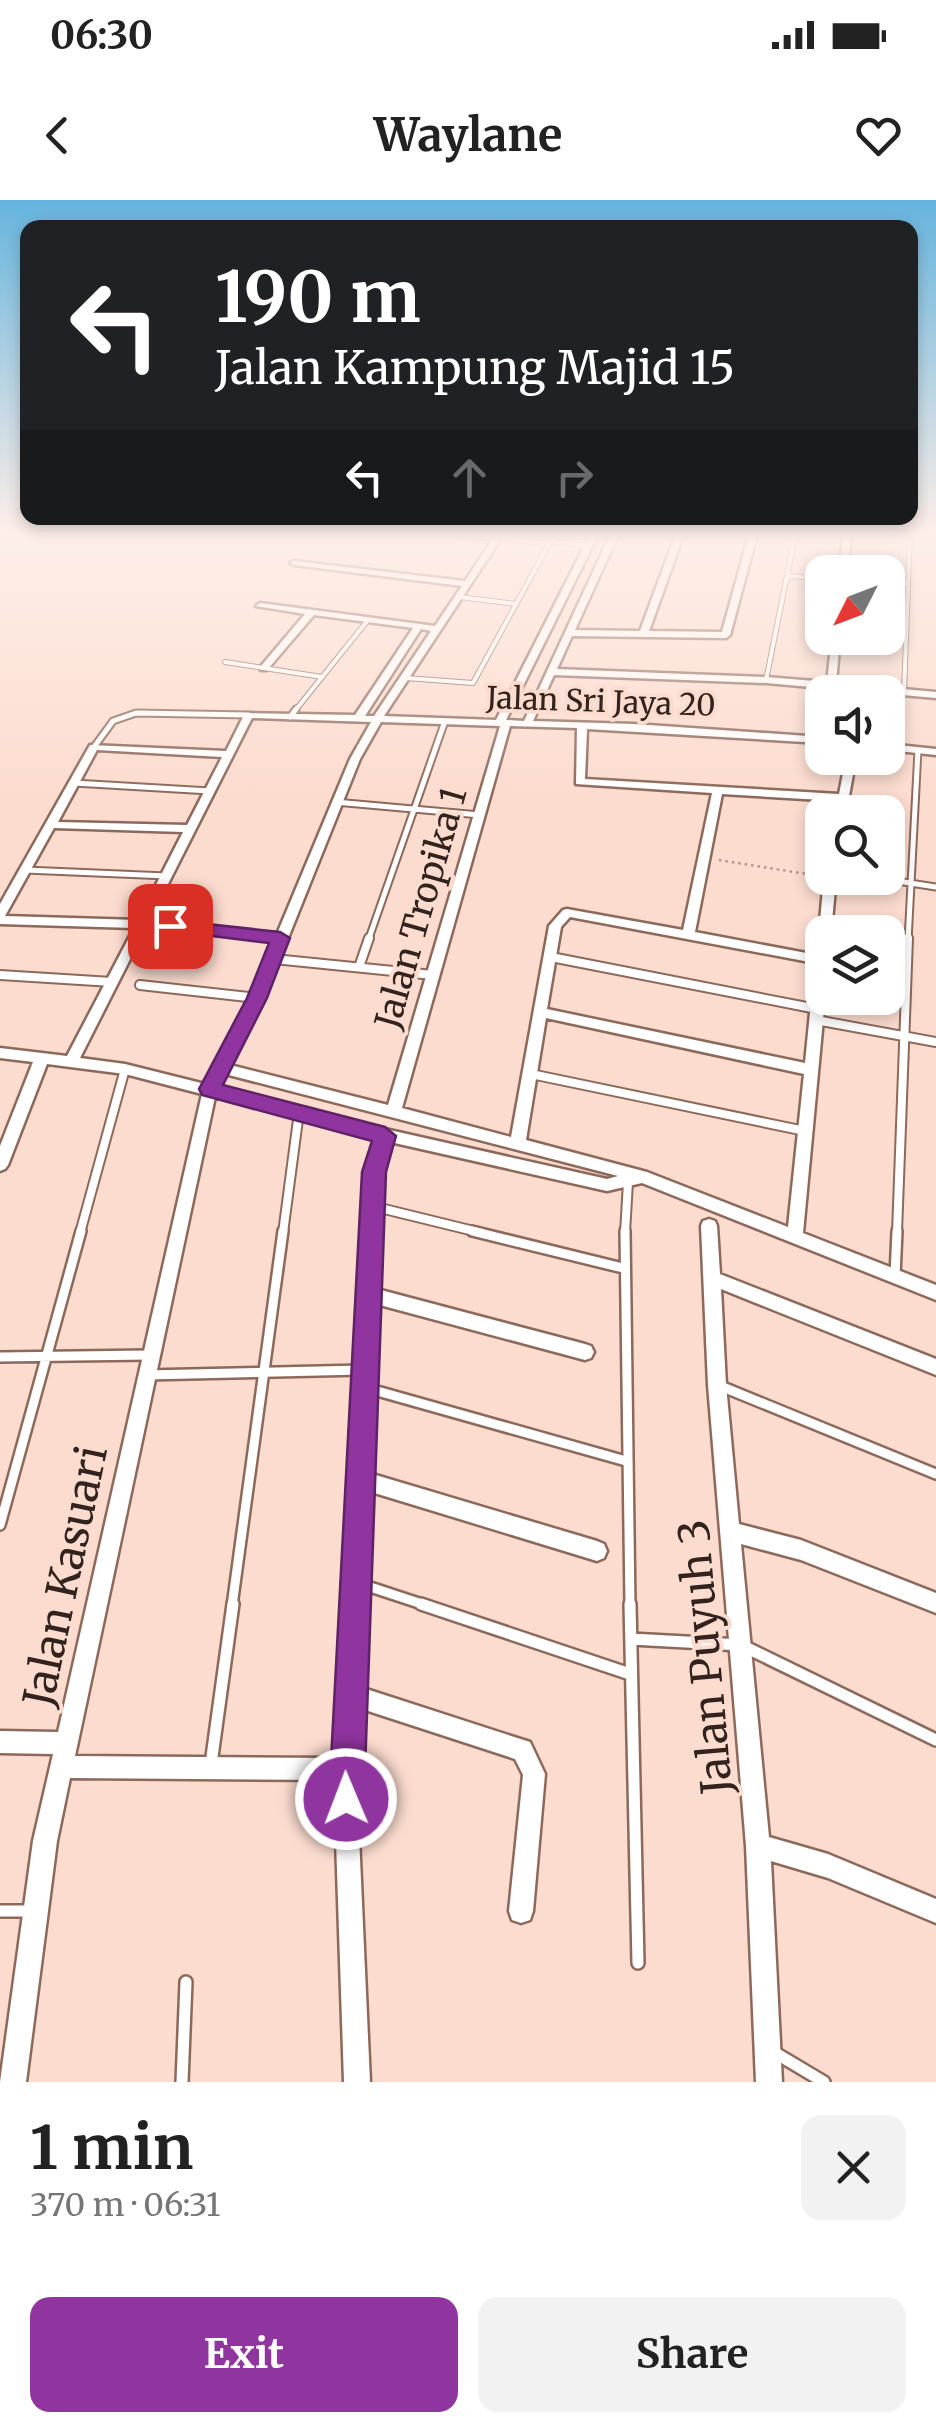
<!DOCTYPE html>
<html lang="en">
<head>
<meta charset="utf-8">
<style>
	:root { --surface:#fff; --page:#f2f2f2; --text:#222; --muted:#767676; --accent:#90349f }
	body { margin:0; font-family:Merriweather,serif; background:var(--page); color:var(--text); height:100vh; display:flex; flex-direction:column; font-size:38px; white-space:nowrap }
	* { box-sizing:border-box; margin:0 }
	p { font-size:32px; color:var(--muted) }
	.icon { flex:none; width:55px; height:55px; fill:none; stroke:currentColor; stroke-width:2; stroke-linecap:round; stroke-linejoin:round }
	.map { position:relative; height:1882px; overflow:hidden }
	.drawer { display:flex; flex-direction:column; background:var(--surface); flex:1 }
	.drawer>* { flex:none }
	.banner { position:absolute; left:20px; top:20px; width:898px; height:305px; border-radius:20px; box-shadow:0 5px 15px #0003; background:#202124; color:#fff; overflow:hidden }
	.needle { width:65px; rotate:228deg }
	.controls { position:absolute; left:805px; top:355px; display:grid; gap:20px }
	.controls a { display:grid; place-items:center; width:100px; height:100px; border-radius:20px; background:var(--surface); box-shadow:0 5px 15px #0003; font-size:50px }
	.pin { position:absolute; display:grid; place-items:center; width:85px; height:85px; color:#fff; margin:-42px; border-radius:20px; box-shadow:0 5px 15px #0006 }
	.me { position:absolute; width:110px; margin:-55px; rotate:359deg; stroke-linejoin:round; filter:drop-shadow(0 0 8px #0008) }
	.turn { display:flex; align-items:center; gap:35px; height:210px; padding:0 30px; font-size:45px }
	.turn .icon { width:130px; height:130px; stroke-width:2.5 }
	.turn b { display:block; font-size:70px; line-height:85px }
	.lanes { display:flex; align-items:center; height:95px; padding:0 30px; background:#0003; justify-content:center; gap:50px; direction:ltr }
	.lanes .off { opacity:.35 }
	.round { display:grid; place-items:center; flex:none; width:105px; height:105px; border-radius:20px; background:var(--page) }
	.headline { display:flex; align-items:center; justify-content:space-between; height:170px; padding:0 30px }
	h1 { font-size:60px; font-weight:700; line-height:75px }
	.primary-button { display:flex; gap:20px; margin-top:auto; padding:20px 30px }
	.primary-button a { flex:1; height:115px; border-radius:20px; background:var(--accent); color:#fff; font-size:40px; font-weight:700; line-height:115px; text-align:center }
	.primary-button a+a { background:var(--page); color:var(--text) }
	.status { display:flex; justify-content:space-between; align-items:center; height:70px; padding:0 50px; background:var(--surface); direction:ltr }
	.status svg { height:28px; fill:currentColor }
	header { display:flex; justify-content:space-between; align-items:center; height:130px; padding:0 30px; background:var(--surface); font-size:45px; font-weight:700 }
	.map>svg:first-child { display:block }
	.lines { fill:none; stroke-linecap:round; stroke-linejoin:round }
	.lane-far4-casing { stroke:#8c695b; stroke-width:6 }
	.lane-far3-casing { stroke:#8c695b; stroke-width:9 }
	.lane-far2-casing { stroke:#8c695b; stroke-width:12 }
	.lane-far1-casing { stroke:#8c695b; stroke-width:14 }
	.lane-casing { stroke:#8c695b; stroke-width:16 }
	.street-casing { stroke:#8c695b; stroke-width:5 }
	.path { stroke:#b1988e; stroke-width:2.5; stroke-dasharray:2.5 4; stroke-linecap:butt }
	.lane-far4 { stroke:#fff; stroke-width:4 }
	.lane-far3 { stroke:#fff; stroke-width:5 }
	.lane-far2 { stroke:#fff; stroke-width:8 }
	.lane-far1 { stroke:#fff; stroke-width:9 }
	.lane { stroke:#fff; stroke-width:11 }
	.street { fill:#fff; fill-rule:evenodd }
	.route { fill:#90349f; stroke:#5e2267; stroke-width:2.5 }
	.labels { text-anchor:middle; stroke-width:8; stroke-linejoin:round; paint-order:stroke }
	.far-street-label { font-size:30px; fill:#32231e; stroke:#fcdccf }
	.street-label { font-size:35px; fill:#32231e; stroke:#fcdccf }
	.near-street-label { font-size:42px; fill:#32231e; stroke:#fcdccf }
</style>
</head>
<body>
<div class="status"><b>06:30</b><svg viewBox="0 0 49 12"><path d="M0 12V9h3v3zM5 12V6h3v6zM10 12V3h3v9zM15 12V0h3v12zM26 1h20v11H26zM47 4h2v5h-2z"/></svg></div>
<header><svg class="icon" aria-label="back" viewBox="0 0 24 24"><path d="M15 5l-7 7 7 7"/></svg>Waylane<svg class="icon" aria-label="heart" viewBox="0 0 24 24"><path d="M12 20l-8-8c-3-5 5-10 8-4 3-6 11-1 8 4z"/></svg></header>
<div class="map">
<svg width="936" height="1882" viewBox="0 0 936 1882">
	<rect width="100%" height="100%" fill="#fcdccf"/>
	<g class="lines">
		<defs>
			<path id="lane-far4" d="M879 331 909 335
				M498 338 549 344
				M551 341 589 346
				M787 376 822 378
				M888 382 908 384
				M460 397 516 404
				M225 462 322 477
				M406 478 473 483 556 331
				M766 480 796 331
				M904 492 910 331
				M294 512 368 420"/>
			<path id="lane-far3" d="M290 517 296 509
				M94 547 113 521 136 513 249 515
				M74 583 210 591
				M335 602 480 615
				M25 670 167 676
				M878 678 936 687
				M368 741 445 521
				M908 741 918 550"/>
			<path id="lane-far2" d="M551 757 817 809
				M274 759 433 775
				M359 767 369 738
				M0 775 112 782
				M140 785 257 798
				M816 820 936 842
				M531 874 805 931
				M372 1006 482 1033
				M80 1033 125 869
				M283 1033 299 912
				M625 1033 628 982
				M897 1033 908 738"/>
			<path id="lane-far1" d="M472 1031 623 1068
				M625 1031 630 1406
				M895 1076 897 1031
				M0 1157 149 1155
				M146 1175 362 1170
				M718 1185 936 1274
				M363 1187 626 1261
				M0 1325 81 1031
				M358 1383 428 1406
				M232 1406 283 1031"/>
			<path id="lane" d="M421 1404 630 1474
				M630 1404 638 1763
				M631 1439 741 1445 936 1540
				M211 1564 233 1404
				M0 1711H32
				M772 1851 824 1882
				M182 1882 186 1782"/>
			<path id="street" d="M430 331 495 335 498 331H506L384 516 496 520 592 331H600L506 520 524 521 612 331H620L575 430 640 431 677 331H685L649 431 722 432 750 331H758L730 435 726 438 572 436 557 469 766 477 827 482 832 438H840L836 483 936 492V498L766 483 554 475 533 521 634 524 822 537V543L587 529 585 579 839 594 846 558H856L846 612H836L838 601 722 594 695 732 817 755 822 753V798H825L803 1033 936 1085V1100L642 983 607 991 390 942 382 972 377 1089 585 1144 591 1146 594 1152 591 1158 585 1160 376 1104 369 1273 597 1341 604 1344 607 1351 604 1358 597 1361 368 1291 360 1487 530 1542 545 1574 533 1711 530 1720 521 1723 512 1720 509 1711 523 1575 515 1559 359 1508 356 1569 370 1882H344L334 1580 70 1578 57 1641 26 1882H0L33 1641 53 1554 0 1553V1531L58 1532 202 894 125 874 47 864 8 965 5 969 0 971V946L33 862 0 858V848L67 856 134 728 0 724V704L90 545 226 551 245 513 355 515 413 428 314 415 267 470H261V466L305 414 256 406 260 403 435 426 462 386 294 365 290 363 294 361 465 381 492 340ZM421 429 431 431 374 516H365ZM252 518 371 522 350 559 277 734 170 722 164 726 170 730 274 741 250 798 205 884 125 864 80 858ZM381 522 500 526 388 905 230 865 264 798 360 559ZM510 526 577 528 576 584 712 593 683 730 567 709 563 710 549 726 511 937 402 908ZM97 550 222 557 187 625 58 622ZM54 628 183 632 138 720 5 716ZM570 717 815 763 805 863 547 809 561 727ZM546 818 804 874 788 1027 647 972 526 940ZM225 874 618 976 607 979 385 929 218 887ZM215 897 376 939 366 972 334 1558 75 1556Z
				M844 331H852L847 372H839Z
				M888 544 936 549V555L888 550Z
				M824 678H836L831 732H822V735L819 732Z
				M709 1019 715 1021 717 1026 720 1074 936 1159V1175L721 1089 726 1185 739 1324 801 1340 936 1393V1413L801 1360 741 1344 769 1637 828 1654 936 1699V1723L828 1678 771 1661 782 1882H756L746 1646 708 1185 701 1026 703 1021Z"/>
		</defs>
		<!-- lane-far4 casing -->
		<use href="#lane-far4" class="lane-far4-casing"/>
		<!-- lane-far3 casing -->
		<use href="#lane-far3" class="lane-far3-casing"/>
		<!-- lane-far2 casing -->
		<use href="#lane-far2" class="lane-far2-casing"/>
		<!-- lane-far1 casing -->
		<use href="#lane-far1" class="lane-far1-casing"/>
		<!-- lane casing -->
		<use href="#lane" class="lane-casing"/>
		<!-- street casing -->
		<use href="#street" class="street-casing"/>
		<!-- path -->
		<path class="path" d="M719 660 813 675"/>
		<!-- lane-far4 -->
		<use href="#lane-far4" class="lane-far4"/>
		<!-- lane-far3 -->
		<use href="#lane-far3" class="lane-far3"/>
		<!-- lane-far2 -->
		<use href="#lane-far2" class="lane-far2"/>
		<!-- lane-far1 -->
		<use href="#lane-far1" class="lane-far1"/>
		<!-- lane -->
		<use href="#lane" class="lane"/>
		<!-- street -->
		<use href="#street" class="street"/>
	</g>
	<!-- sky -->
	<linearGradient id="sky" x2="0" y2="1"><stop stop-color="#65b4dd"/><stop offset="0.56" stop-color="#feefe9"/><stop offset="1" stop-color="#feefe9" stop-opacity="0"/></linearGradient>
	<rect width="936" height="595" fill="url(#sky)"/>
	<!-- route -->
	<path class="route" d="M170 720 280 732 290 738 267 798 223 885 385 927 396 936 386 972 364 1599 359 1611 346 1616 334 1611 329 1599 362 972 372 941 202 895 199 889 247 798 269 743 164 730 161 726Z"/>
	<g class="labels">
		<!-- far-street labels -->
		<g class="far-street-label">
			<text transform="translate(601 502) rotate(2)" y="10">Jalan Sri Jaya 20</text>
		</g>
		<!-- street labels -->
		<g class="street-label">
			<text transform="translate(421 708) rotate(-74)" y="12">Jalan Tropika 1</text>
		</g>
		<!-- near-street labels -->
		<g class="near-street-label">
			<text transform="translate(65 1376) rotate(-78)" y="15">Jalan Kasuari</text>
			<text transform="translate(705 1457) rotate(-95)" y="15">Jalan Puyuh 3</text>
		</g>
	</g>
</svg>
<div class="controls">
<a><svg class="needle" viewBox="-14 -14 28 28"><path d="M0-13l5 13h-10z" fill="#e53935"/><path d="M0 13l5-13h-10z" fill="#767676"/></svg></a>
<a><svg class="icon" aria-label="sound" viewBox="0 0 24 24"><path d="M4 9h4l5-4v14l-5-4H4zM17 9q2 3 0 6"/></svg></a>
<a><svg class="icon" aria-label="search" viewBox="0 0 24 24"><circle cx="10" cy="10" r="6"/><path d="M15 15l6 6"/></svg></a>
<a><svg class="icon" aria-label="layers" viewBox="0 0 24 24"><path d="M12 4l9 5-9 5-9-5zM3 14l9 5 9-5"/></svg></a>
</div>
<div class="pin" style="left:170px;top:726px;background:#d93025"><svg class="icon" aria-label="arrive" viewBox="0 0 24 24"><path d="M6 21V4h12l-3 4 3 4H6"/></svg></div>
<svg class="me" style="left:346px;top:1599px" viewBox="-20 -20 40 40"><circle r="17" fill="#90349f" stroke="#fff" stroke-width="3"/><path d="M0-11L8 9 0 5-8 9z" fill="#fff"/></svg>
<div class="banner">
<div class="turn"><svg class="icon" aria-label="left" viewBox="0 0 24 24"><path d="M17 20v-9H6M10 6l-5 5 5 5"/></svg><div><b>190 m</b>Jalan Kampung Majid 15</div></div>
<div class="lanes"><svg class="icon" aria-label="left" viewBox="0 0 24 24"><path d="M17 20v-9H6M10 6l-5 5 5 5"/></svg><svg class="icon off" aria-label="ahead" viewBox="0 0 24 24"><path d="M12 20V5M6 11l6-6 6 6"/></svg><svg class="icon off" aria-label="right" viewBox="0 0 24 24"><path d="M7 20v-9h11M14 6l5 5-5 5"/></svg></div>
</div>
</div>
<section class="drawer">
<div class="headline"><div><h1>1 min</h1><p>370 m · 06:31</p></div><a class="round"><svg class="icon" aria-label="close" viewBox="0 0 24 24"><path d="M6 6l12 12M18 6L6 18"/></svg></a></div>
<div class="primary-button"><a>Exit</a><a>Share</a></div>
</section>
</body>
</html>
